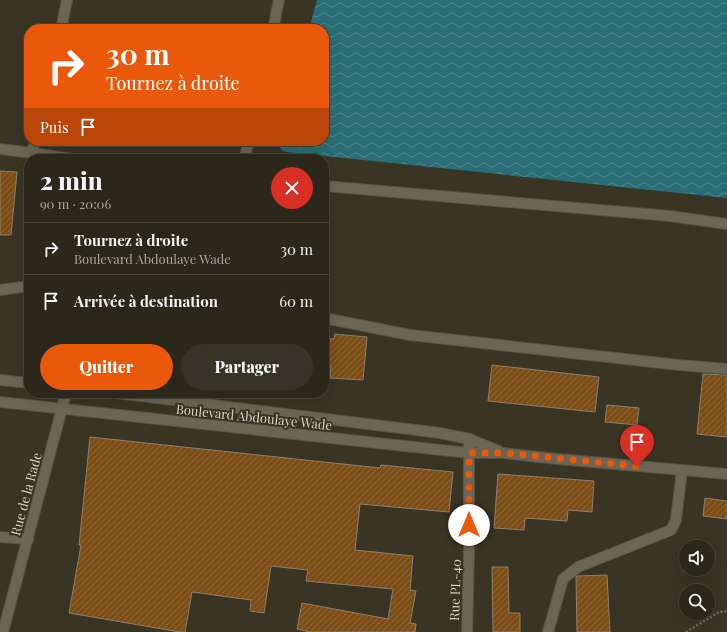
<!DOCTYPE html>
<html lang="fr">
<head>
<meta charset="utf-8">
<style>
	:root { --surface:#2b271b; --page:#373328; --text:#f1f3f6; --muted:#a6a5a3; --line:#47443a; --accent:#ea580c }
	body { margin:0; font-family:"Playfair Display",serif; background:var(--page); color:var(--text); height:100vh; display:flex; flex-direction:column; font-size:15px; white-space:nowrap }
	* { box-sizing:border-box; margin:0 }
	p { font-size:13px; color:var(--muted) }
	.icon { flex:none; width:22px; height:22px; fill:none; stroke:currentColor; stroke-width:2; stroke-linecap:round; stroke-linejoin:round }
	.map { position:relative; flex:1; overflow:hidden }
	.sheet { position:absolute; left:24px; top:154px; width:305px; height:244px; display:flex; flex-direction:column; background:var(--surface); border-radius:16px; box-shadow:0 4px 16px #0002,0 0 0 1px var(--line) }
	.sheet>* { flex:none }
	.hud { position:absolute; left:24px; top:24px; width:305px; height:122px; border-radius:16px; box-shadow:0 4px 16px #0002,0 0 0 1px var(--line); background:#ea580c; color:#fff; overflow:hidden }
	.controls { position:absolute; left:679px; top:540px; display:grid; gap:8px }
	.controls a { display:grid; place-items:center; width:36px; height:36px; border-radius:50%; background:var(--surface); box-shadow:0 4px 16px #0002,0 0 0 1px var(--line); font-size:20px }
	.pin { position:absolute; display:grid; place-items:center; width:34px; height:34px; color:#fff; margin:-41px -17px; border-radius:50% 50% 50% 0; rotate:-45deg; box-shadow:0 0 4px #0007 }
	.pin .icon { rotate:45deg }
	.me { position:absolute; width:44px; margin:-22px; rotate:0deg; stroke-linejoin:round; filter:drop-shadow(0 0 3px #0008) }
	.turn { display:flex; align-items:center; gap:14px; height:84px; padding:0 16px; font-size:18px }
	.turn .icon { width:52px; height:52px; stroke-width:2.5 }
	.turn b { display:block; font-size:28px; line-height:34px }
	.then { display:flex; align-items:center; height:38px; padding:0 16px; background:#0003; gap:8px; font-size:15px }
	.round { display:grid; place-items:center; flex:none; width:42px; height:42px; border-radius:21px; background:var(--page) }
	.overview { display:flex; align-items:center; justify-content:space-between; height:68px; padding:0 16px }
	h1 { font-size:24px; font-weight:800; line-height:30px }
	.action { display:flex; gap:8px; margin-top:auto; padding:8px 16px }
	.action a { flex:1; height:46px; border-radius:24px; background:var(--accent); color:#fff; font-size:16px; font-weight:800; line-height:46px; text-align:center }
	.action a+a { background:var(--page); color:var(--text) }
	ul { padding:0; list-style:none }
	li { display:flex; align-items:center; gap:12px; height:52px; padding:0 16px; border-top:1px solid var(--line) }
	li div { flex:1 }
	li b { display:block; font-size:15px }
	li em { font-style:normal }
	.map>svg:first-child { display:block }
	.water { fill:url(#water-waves) }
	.building { fill:url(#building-hatch); stroke:#8e7f71 }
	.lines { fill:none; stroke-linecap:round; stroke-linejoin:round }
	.service-casing { stroke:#565345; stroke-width:12 }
	.minor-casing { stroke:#565345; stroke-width:12 }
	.tertiary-casing { stroke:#565345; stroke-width:12 }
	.path { stroke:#706d5f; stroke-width:2.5; stroke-dasharray:2 2; stroke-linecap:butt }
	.service { stroke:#6b6654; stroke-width:10 }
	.minor { stroke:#6b6654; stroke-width:10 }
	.tertiary { stroke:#6b6654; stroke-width:10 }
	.route { stroke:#ea580c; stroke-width:7; stroke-dasharray:0 12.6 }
	.labels { text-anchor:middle; stroke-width:4; stroke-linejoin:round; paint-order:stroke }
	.street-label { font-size:13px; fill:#d5d3c9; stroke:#393424 }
</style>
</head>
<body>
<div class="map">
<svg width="727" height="632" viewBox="0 0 727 632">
	<defs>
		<pattern id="water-waves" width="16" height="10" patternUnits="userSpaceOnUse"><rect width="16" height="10" fill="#296e75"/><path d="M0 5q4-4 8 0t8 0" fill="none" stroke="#51888d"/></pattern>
		<pattern id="building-hatch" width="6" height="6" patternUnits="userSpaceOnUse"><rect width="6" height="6" fill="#7c4e17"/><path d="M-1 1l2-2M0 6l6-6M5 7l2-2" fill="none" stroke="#8e6737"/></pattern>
	</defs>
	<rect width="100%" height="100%" fill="#393424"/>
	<!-- water -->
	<path class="water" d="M317 0H727V198L286 152 281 150 280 147 281 141H324V29H309Z"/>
	<!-- building -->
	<path class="building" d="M0 171 17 172 11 235H0Z
		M335 334 367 337 363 380 330 378 331 367 324 366V338L334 339Z
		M492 365 599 377 595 412 488 401Z
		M703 374 727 375V437L697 434Z
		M607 405 639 408 637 425 605 422Z
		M90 437 380 468 381 465 453 472 449 512 360 504 355 550 413 556 410 590 416 591 410 623 416 624 415 632H310L297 629 302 603 388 619 393 589 306 581 308 570 271 566 264 613 250 611 251 600 192 592 185 632H180L69 613 81 545H79Z
		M498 474 594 481 592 512 568 510 567 521 525 518 524 530 494 528Z
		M705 498 727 501V519L703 516Z
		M492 567H508L509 613H520V632H493Z
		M607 575 610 632H577L576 577 577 576Z"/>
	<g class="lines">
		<defs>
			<path id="service" d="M61 29 67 0
				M273 29 279 0
				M0 149 32 153 35 141
				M32 153 73 159
				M245 159 248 141
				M324 186 670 216 727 224
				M0 290 29 286
				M324 318 410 335 679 365 727 369
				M0 537 28 539
				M548 632 563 579 578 567 671 530 676 520 682 470"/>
			<path id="minor" d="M3 632 66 393
				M467 632 469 554V439"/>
			<path id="tertiary" d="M0 380 29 383
				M116 393 440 433 469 439 499 451
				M0 402 469 453H504L547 458 727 474"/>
		</defs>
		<!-- service casing -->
		<use href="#service" class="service-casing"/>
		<!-- minor casing -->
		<use href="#minor" class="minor-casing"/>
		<!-- tertiary casing -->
		<use href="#tertiary" class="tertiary-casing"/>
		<!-- path -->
		<path class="path" d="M686 632 719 612 727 611"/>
		<!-- service -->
		<use href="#service" class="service"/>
		<!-- minor -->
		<use href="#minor" class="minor"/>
		<!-- tertiary -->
		<use href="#tertiary" class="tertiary"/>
	</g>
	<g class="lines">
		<!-- route -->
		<path class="route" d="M469 525V453H504L637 466"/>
	</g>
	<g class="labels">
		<!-- street labels -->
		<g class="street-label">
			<text transform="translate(254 417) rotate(6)" y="5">Boulevard Abdoulaye Wade</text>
			<text transform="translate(26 494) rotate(-75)" y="5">Rue de la Rade</text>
			<text transform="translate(455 590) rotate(-88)" y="5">Rue PL-40</text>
		</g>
	</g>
</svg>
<div class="controls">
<a><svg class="icon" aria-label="sound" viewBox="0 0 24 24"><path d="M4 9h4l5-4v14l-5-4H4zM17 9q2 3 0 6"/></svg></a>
<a><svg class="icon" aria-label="search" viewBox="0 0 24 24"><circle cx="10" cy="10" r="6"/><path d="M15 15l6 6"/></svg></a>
</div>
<div class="pin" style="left:637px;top:466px;background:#d93025"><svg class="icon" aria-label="arrive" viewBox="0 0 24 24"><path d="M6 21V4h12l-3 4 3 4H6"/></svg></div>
<svg class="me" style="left:469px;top:525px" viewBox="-20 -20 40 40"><circle r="19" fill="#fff"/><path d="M0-13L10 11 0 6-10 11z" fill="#ea580c"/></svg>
<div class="hud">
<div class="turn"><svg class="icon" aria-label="right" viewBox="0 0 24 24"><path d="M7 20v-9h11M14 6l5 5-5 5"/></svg><div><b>30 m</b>Tournez à droite</div></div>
<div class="then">Puis<svg class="icon" aria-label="arrive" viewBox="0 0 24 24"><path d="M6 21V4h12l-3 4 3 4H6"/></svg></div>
</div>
<section class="sheet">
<div class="overview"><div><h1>2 min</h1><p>90 m · 20:06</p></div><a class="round" style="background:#d93025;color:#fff"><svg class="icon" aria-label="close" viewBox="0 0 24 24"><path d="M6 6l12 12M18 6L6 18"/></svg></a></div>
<ul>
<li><svg class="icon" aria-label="right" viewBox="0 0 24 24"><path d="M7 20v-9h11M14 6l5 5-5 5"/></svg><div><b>Tournez à droite</b><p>Boulevard Abdoulaye Wade</p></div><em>30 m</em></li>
<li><svg class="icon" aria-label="arrive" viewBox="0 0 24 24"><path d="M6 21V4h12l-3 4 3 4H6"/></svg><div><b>Arrivée à destination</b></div><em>60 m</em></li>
</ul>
<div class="action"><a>Quitter</a><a>Partager</a></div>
</section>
</div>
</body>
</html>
